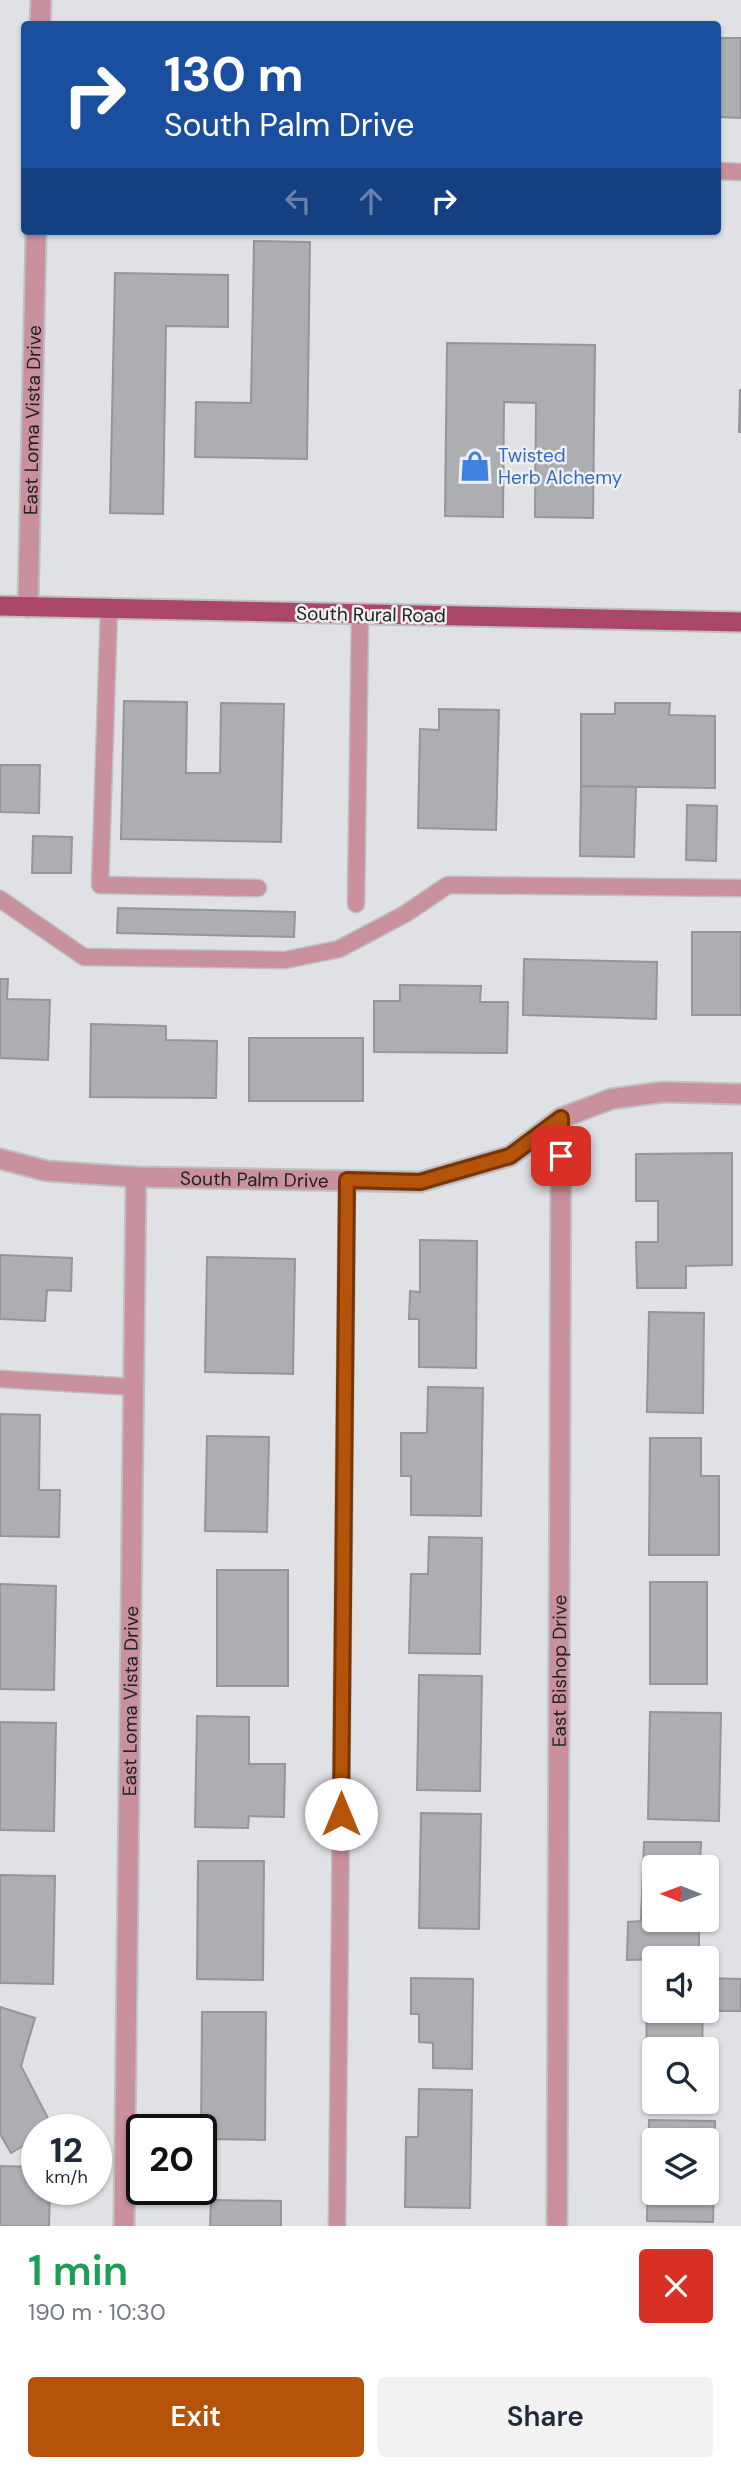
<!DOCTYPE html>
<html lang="en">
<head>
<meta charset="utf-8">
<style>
	:root { --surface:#fff; --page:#f2f2f3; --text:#1f2937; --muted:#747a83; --accent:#b45309 }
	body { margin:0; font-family:"DM Sans",sans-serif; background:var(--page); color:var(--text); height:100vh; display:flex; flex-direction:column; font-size:26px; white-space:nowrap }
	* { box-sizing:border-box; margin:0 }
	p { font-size:23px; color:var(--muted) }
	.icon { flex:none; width:38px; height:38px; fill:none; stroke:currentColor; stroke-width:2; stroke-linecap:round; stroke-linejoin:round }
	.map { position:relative; height:2226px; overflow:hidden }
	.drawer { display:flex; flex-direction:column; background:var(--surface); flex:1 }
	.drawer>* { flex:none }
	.hud { position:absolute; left:21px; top:21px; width:700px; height:214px; border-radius:7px; box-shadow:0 2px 5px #0004; background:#1a4fa0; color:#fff; overflow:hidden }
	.needle { width:46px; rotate:271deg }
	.tools { position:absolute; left:642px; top:1855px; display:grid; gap:14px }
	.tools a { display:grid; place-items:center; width:77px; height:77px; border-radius:7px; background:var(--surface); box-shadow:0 2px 5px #0004; font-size:35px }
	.speed { position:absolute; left:21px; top:2114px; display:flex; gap:14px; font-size:35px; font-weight:700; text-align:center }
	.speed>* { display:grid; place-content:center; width:91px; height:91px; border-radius:50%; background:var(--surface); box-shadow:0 2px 5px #0004; line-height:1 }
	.speed small { font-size:18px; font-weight:400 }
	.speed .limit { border:4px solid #111; border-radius:10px; background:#fff; color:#111 }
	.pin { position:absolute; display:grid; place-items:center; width:60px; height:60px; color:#fff; margin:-30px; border-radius:14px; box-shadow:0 4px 10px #0006 }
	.me { position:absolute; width:77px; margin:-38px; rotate:0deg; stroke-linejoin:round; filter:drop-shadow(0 0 5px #0008) }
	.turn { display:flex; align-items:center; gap:24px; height:147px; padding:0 28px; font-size:32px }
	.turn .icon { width:91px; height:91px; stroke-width:2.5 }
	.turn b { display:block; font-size:49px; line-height:60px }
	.lanes { display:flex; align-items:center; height:66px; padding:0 28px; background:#0003; justify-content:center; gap:35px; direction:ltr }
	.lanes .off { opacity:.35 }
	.round { display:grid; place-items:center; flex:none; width:74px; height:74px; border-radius:7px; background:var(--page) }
	.headline { display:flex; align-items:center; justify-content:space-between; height:119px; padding:0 28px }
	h1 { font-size:42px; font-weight:600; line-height:52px; color:#1e9e55 }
	.primary-button { display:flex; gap:14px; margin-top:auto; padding:14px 28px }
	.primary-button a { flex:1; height:80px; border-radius:7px; background:var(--accent); color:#fff; font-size:28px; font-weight:600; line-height:80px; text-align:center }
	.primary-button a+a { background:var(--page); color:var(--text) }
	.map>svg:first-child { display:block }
	.building { fill:#adaeb1; stroke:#959698; stroke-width:2; fill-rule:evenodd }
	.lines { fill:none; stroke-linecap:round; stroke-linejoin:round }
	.service-casing { stroke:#bebfc1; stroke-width:19 }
	.minor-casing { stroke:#bebfc1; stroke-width:23 }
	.primary-casing { stroke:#bebfc1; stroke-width:23 }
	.service { stroke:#c9909e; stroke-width:16 }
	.minor { stroke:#c9909e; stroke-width:19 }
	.primary { stroke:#aa4667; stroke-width:19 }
	.route-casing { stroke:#753606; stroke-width:18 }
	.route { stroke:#b45309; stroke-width:12 }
	.labels { text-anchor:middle; stroke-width:5; stroke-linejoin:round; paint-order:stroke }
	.street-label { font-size:19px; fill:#222223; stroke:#edeff1 }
	.shop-label { font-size:19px; fill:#366cbe; stroke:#edeff1; text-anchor:start }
</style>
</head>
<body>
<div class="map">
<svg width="741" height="2226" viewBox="0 0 741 2226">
	<rect width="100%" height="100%" fill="#e0e1e4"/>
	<!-- building -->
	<path class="building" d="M718 38H741V118L718 117Z
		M254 241 310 242 307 459 195 457 196 402 251 403Z
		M115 273 228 275V327L166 326 163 514 110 513Z
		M447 343 595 345 593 518 535 517 536 403 504 402 503 517 445 516Z
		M740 390H741V432H739Z
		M124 701 187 702 186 773H220L221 703 284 704 281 842 121 839Z
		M615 703H670L669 715 715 716V788L581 786V714H615Z
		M439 709 499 710 496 830 418 828 420 729 439 730Z
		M0 765H40L39 813 0 812Z
		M581 786 636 787 634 857 580 856Z
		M687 805 717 806 716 861 686 860Z
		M33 836 72 837 71 873H32Z
		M118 908 295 912 294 937 117 933Z
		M692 932H741V1015H692Z
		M524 959 657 962 656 1019 523 1015Z
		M0 979H8L7 999 50 1000 48 1060 0 1058Z
		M400 985 481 986 480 1002H508L507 1053 374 1052V1001H400Z
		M91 1024 166 1026V1040L217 1041 216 1098 90 1097Z
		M249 1038H363V1101H249Z
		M732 1153V1265L686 1266V1288H637L636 1242H658V1201H636V1154Z
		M420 1240 477 1241 476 1368 419 1367V1319H409L410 1291 420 1292Z
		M0 1255 72 1258 71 1291 47 1290 45 1321 0 1319Z
		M207 1257 295 1259 293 1374 205 1372Z
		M649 1312 704 1313 703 1413 647 1412Z
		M428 1387 483 1388 481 1516 411 1515V1476H401V1433H427Z
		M0 1414 40 1415 39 1490H60L59 1537 0 1536Z
		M207 1436 269 1437 267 1532 205 1531Z
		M650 1438H701V1476H719V1555H649Z
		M429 1537 482 1538 480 1654 409 1653 411 1574H428Z
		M217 1570H288V1686H217Z
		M650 1582H707V1684H650Z
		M0 1584 56 1586 54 1690 0 1689Z
		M419 1675 482 1676 480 1791 417 1790Z
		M650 1712 721 1713 719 1821 648 1819Z
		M197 1716 249 1717V1764H285L284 1817 249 1816 248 1828 195 1827Z
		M0 1722 56 1723 54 1831 0 1830Z
		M421 1813 481 1814 479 1929 419 1928Z
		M644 1842H701L700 1867H654V1920H699V1958L627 1960 628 1922 641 1921Z
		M198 1861H264L263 1980 197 1979Z
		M0 1875 55 1876 53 1984 0 1983Z
		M411 1978 473 1979 472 2069 433 2068V2043L419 2042V2014H411Z
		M647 1978H654V2011H703L702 2049H654V2089H646Z
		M707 1978 741 1979V2011H707Z
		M0 2007 35 2018 21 2066 53 2128 37 2130V2138L11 2153 0 2134Z
		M202 2012H266L265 2140 201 2139Z
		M419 2089 472 2090 470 2208 405 2207 406 2137H418Z
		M649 2120 715 2121 713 2222 647 2221ZM654 2140H707V2193H654Z
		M0 2166 37 2167V2189H50L49 2226H0Z
		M211 2200 281 2201V2226H210Z"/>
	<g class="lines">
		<defs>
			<path id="service" d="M718 171 741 172
				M109 608 100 885 258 888
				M0 899 84 957 285 960 339 949 405 914 448 885 741 888
				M356 904 360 614
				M0 1379 134 1387
				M337 2226 347 1180"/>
			<g id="minor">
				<path d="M40 24 41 0"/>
				<path id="s1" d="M28 607 36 231"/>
				<path id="s2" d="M0 1159 47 1171 136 1177 420 1182 510 1156 561 1118 611 1099 663 1092 741 1094"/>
				<path id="s3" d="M124 2226 136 1177"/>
				<path id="s4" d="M557 2226 561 1118"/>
			</g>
			<path id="primary" d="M0 606 741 622"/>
		</defs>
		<!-- service casing -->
		<use href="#service" class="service-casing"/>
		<!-- minor casing -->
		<use href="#minor" class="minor-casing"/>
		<!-- primary casing -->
		<use href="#primary" class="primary-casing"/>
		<!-- service -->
		<use href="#service" class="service"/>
		<!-- minor -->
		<use href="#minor" class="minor"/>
		<!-- primary -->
		<use href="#primary" class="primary"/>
	</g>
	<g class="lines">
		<defs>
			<path id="route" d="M341 1814 347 1180 420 1182 510 1156 561 1118V1156"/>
		</defs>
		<!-- route casing -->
		<use href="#route" class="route-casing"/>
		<!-- route -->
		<use href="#route" class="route"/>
	</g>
	<!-- icons -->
	<defs>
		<symbol id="shop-bare" viewBox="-9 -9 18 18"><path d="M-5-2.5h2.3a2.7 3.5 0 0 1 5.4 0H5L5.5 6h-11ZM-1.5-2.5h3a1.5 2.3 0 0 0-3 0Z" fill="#3f7fe0" stroke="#edeff1" stroke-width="2.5" paint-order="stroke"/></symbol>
	</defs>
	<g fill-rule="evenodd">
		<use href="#shop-bare" x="453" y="444" width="44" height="44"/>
	</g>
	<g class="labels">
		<!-- street labels -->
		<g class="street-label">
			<text dy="7" stroke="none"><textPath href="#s1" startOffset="187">East Loma Vista Drive</textPath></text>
			<text transform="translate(371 614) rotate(1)" y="7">South Rural Road</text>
			<text dy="7" stroke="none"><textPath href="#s2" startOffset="256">South Palm Drive</textPath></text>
			<text dy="7" stroke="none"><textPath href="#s4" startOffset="555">East Bishop Drive</textPath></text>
			<text dy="7" stroke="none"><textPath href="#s3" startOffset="525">East Loma Vista Drive</textPath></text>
		</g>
		<!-- shop labels -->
		<g class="shop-label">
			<text x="498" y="462">Twisted<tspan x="498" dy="22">Herb Alchemy</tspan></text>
		</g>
	</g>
</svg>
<div class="tools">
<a><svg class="needle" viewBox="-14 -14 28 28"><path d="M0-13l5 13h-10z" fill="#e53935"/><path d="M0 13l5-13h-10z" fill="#747a83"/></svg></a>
<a><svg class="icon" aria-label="sound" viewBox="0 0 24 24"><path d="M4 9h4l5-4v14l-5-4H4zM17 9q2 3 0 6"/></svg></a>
<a><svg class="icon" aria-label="search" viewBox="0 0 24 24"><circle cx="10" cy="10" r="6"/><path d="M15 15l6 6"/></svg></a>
<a><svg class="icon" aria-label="layers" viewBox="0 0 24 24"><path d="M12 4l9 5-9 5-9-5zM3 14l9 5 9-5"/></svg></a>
</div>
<div class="speed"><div>12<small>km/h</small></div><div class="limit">20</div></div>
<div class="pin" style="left:561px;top:1156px;background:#d93025"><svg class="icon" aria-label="arrive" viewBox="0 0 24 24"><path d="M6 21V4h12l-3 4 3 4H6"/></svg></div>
<svg class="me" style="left:341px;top:1814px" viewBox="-20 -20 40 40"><circle r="19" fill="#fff"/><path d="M0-13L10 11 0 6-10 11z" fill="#b45309"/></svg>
<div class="hud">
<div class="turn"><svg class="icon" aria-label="right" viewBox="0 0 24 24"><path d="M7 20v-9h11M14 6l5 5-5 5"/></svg><div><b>130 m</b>South Palm Drive</div></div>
<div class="lanes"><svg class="icon off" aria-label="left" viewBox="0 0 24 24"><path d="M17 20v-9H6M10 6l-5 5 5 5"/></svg><svg class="icon off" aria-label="ahead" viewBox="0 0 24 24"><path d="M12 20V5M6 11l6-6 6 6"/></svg><svg class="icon" aria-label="right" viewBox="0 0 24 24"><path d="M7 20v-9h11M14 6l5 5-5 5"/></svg></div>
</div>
</div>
<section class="drawer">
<div class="headline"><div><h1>1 min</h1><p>190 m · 10:30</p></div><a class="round" style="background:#d93025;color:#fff"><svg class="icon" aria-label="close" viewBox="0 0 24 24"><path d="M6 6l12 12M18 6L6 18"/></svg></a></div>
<div class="primary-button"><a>Exit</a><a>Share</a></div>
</section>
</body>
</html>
